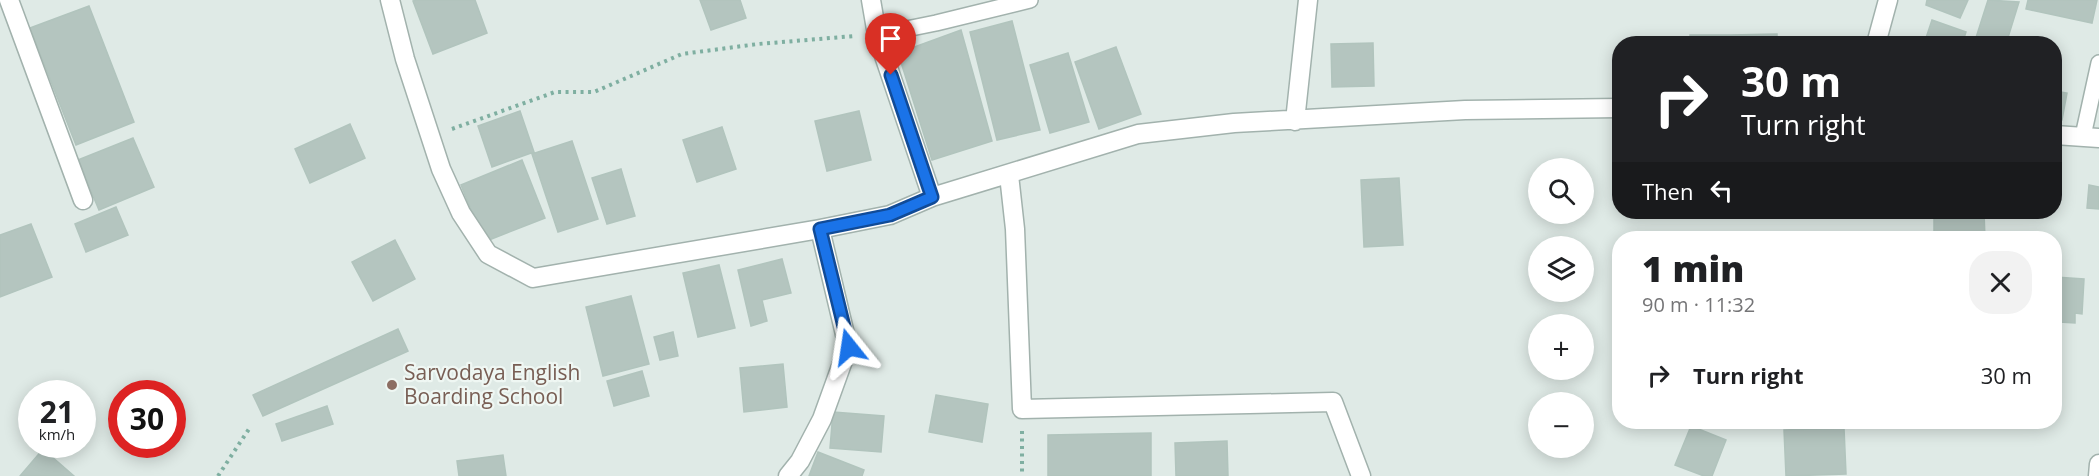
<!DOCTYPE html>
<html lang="en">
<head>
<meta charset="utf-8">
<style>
	:root { --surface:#fff; --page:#f2f2f2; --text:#202124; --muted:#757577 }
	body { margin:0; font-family:"Open Sans",sans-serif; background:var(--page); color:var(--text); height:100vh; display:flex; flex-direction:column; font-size:22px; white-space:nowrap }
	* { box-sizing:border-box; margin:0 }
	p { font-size:20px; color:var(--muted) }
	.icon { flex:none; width:33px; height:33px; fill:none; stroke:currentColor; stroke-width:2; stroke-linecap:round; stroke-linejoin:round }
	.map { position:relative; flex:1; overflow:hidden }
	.sheet { position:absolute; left:1612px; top:231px; width:450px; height:198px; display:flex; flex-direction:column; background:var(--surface); border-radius:24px; box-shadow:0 3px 15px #0003 }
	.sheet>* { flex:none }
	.top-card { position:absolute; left:1612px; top:36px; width:450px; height:183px; border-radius:24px; box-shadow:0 3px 15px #0003; background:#202124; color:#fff; overflow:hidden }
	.buttons { position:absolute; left:1528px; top:158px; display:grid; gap:12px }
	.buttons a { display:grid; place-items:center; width:66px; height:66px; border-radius:50%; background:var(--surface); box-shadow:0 3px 15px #0003; font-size:30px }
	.speed { position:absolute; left:18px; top:380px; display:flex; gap:12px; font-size:30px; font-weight:700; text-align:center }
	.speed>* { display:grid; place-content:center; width:78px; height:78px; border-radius:50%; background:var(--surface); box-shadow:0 3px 15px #0003; line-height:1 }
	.speed small { font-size:15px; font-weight:400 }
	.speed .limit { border:9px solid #d22; background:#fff; color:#111 }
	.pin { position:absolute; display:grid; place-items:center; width:51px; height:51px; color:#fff; margin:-62px -26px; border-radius:50% 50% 50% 0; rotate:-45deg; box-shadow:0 0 6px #0007 }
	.pin .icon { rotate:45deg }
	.me { position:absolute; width:66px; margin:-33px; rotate:345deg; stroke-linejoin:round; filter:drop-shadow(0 0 4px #0008) }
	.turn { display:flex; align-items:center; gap:21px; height:126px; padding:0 30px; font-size:27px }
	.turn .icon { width:78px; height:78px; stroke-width:2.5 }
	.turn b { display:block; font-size:42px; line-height:51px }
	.then { display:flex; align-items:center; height:57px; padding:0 30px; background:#0003; gap:12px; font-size:22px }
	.round { display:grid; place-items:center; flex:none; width:63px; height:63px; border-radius:24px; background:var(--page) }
	.overview { display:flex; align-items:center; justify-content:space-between; height:102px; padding:0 30px }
	h1 { font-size:36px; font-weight:800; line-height:45px }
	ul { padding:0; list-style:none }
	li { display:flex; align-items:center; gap:18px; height:84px; padding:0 30px }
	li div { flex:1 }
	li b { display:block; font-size:22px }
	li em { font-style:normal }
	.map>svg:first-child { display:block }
	.building { fill:#b4c5bf; stroke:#b1c4bd; stroke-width:1.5 }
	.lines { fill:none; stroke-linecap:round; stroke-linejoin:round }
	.lane-casing { stroke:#a2b2ad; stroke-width:18 }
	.street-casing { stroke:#a2b2ad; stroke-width:21 }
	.path { stroke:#7fafa1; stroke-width:4; stroke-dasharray:3 4.5; stroke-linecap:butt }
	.lane { stroke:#fff; stroke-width:15 }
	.street { stroke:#fff; stroke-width:18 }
	.route-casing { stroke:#114b97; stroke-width:15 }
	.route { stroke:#1a73e8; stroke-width:10 }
	.education-dot { fill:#8d6e63; stroke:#eff7f3; stroke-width:2 }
	.labels { text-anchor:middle; stroke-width:4.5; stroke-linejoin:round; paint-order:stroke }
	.education-label { font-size:21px; fill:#785e54; stroke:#eff7f3; text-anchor:start }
</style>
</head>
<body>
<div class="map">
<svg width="2099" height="476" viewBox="0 0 2099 476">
	<rect width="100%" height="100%" fill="#dfeae6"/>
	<!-- building -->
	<path class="building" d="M416 0H475L487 33 433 54 413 1Z
		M700 0H740L746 18 711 30Z
		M1927 0H1968L1960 18 1926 5Z
		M1988 0 2019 2 2006 44H1974Z
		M2028 0H2097L2092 23 2026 9Z
		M89 6 134 122 76 145 30 28Z
		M1932 20 1966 32 1962 44H1924Z
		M1012 21 1040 130 997 140 970 32Z
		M961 30 992 141 932 160 898 53Z
		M1777 34V44H1731V35Z
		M1690 35H1731V44H1690Z
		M1373 43 1374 86 1332 87 1331 44Z
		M1116 47 1141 114 1099 129 1075 62Z
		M1068 53 1089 122 1050 133 1030 65Z
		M2055 91 2067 93 2062 120 2055 119Z
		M520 111 534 152 492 167 478 126Z
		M859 111 871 160 827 171 815 121Z
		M350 124 365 158 310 183 295 149Z
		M722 127 736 169 697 182 683 140Z
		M133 138 154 187 99 210 78 160Z
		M572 141 598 219 558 232 532 154Z
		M522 160 545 218 484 242 461 185Z
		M621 169 635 216 607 224 592 178Z
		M1399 178 1403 245 1364 247 1361 180Z
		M2089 185 2099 187V209L2087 208Z
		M116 207 128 235 86 252 75 224Z
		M1934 212H1984L1985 238H1934Z
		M31 224 52 277 0 297V235Z
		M395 240 415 279 373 301 352 262Z
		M782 259 791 293 762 300 767 321 751 326 738 270Z
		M719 265 735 328 698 337 683 273Z
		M2055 277 2084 279 2082 314 2075 313V323L2059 322V329L2055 328Z
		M631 296 649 364 603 376 586 307Z
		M398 329 408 351 263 416 253 395Z
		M673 332 678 356 660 360 654 337Z
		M783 364 787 407 744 412 740 368Z
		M642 371 649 396 614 406 607 381Z
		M936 395 988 404 982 442 929 432Z
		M327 406 333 424 282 441 276 424Z
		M833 412 884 416 881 452 830 448Z
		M1691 426 1726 440 1712 476H1704L1675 465Z
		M1844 428 1846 474 1786 476 1784 430Z
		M1151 433V476H1048V435Z
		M1227 441 1228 476H1176L1175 443Z
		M43 449 74 476H20Z
		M818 452 864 470 862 476H809Z
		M503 455 506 476H459L457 461Z"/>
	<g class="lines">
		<defs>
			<path id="lane" d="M877 35 936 23 1030 0
				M2083 136 2099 63"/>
			<path id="street" d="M9 0 83 200
				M390 0 405 59 441 169 461 213 488 254 533 278 820 229 890 215 932 197 1138 134 1234 123 1465 110 1620 108
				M871 0 877 35 932 197
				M1876 44 1888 0
				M1295 121 1308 0
				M2055 135 2099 138
				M1009 175 1015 229 1022 409 1333 402 1361 476
				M788 476 800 461 822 419 848 347 820 229
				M2098 476 2099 464"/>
		</defs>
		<!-- lane casing -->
		<use href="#lane" class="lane-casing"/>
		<!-- street casing -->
		<use href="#street" class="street-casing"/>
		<!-- path -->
		<path class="path" d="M452 129 555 92H594L682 54 758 44 855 36
			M1022 431V476
			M218 476 251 426"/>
		<!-- lane -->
		<use href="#lane" class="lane"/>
		<!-- street -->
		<use href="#street" class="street"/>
	</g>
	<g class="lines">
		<defs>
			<path id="route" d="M849 347 820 229 890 215 932 197 891 75"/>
		</defs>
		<!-- route casing -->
		<use href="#route" class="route-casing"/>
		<!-- route -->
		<use href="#route" class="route"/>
	</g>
	<!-- markers -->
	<circle class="education-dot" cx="392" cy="385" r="6"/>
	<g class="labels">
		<!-- education labels -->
		<g class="education-label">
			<text x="404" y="380">Sarvodaya English<tspan x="404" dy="24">Boarding School</tspan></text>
		</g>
	</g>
</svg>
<div class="buttons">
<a><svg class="icon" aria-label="search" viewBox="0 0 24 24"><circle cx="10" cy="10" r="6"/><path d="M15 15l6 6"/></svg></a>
<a><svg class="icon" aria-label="layers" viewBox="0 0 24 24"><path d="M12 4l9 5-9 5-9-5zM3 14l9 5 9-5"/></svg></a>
<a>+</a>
<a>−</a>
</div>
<div class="speed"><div>21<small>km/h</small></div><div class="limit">30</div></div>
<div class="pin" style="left:891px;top:75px;background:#d93025"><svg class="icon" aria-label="arrive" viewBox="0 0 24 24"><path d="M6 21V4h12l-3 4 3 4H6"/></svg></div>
<svg class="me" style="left:849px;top:347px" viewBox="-20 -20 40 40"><path d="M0-17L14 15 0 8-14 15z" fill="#1a73e8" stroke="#fff" stroke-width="4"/></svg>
<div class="top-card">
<div class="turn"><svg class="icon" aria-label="right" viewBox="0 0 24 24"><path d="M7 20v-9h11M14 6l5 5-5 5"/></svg><div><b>30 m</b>Turn right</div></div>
<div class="then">Then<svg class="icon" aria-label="left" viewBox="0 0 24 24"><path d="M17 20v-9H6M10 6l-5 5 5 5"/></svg></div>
</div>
<section class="sheet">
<div class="overview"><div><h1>1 min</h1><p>90 m · 11:32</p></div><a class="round"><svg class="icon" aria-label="close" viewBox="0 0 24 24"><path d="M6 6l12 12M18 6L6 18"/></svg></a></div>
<ul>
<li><svg class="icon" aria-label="right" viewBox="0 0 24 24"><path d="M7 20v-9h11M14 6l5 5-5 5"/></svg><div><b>Turn right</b></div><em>30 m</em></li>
</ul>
</section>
</div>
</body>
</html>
